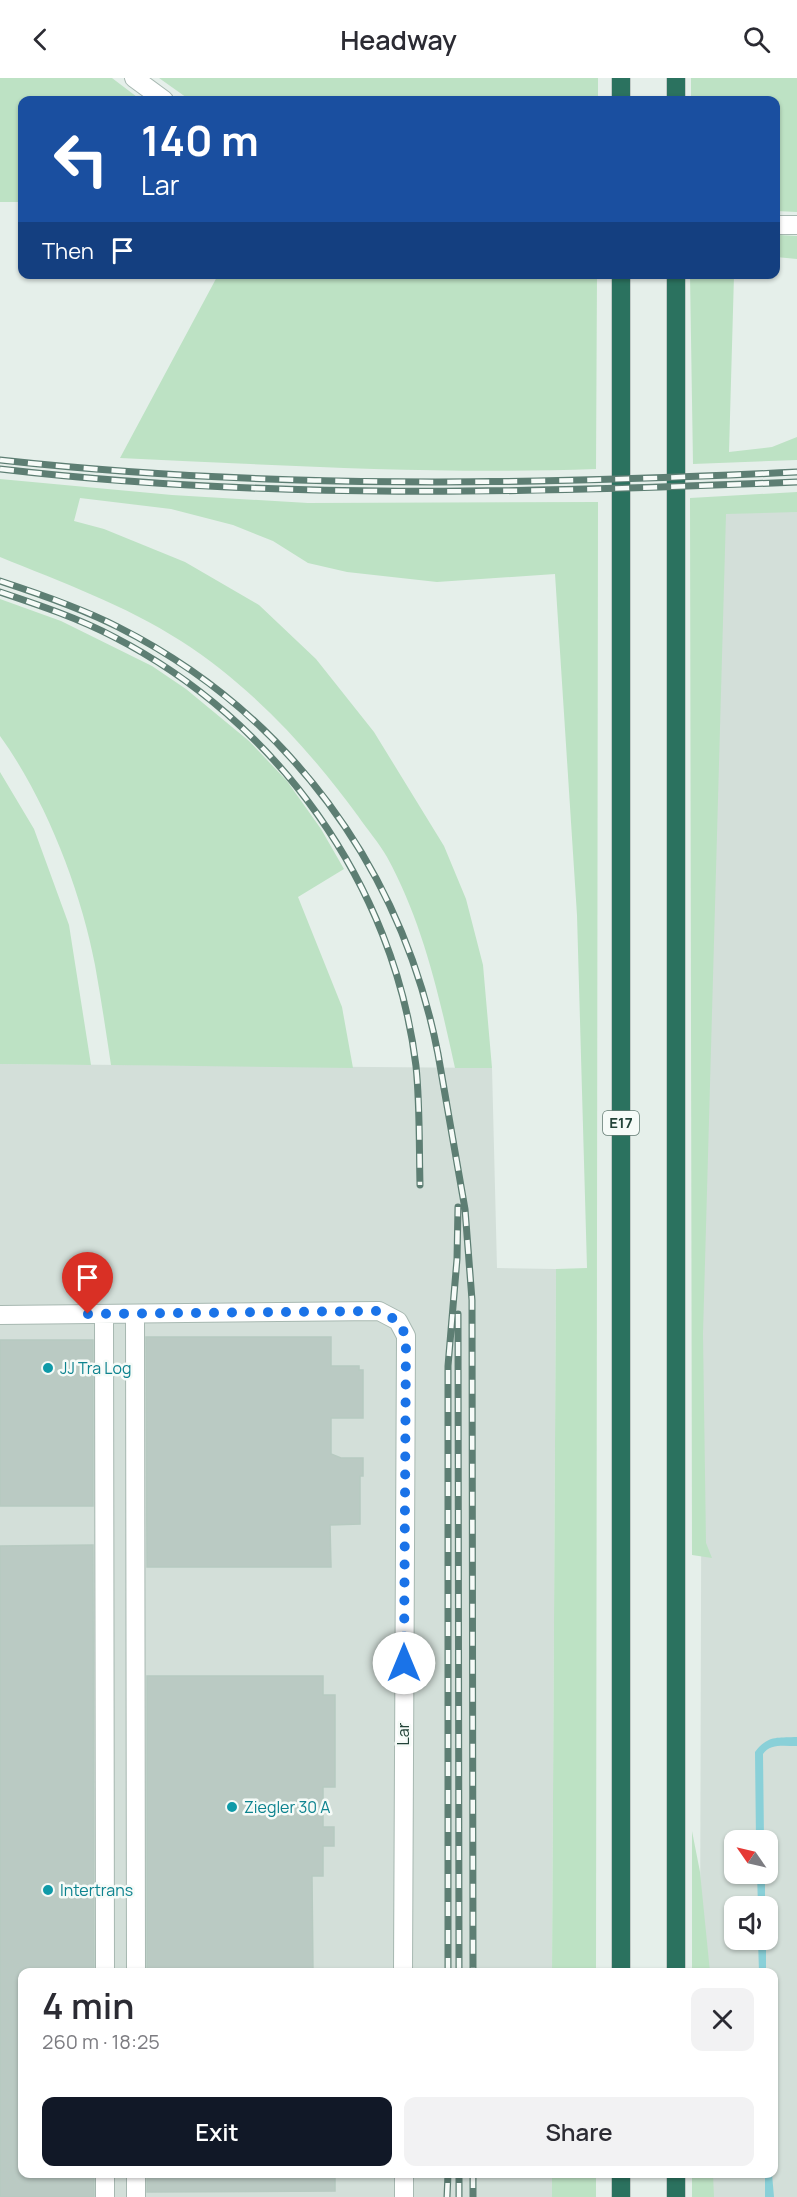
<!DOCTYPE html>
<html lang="en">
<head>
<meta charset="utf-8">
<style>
	:root { --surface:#fff; --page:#f2f2f3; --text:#2b2b33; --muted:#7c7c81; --accent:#111827 }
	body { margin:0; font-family:Manrope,sans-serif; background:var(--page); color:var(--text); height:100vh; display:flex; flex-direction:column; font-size:22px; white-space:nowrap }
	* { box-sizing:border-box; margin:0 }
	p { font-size:20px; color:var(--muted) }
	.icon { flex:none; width:33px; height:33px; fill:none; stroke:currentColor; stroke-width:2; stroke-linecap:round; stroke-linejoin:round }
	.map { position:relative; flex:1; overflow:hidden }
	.sheet { position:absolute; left:18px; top:1890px; width:760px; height:210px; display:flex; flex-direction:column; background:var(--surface); border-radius:12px; box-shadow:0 2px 4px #0004 }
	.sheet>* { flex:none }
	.guide { position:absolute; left:18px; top:18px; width:762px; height:183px; border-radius:12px; box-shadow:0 2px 4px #0004; background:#1a4fa0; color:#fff; overflow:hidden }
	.needle { width:39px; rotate:304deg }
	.tools { position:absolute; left:724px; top:1752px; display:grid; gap:12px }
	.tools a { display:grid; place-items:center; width:54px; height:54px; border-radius:12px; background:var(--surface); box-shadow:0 2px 4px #0004; font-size:30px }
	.pin { position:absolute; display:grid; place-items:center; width:51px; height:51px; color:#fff; margin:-62px -26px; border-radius:50% 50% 50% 0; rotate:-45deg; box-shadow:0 0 6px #0007 }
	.pin .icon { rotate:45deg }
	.me { position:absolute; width:66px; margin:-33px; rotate:0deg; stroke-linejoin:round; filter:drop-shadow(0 0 4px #0008) }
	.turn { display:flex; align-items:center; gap:21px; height:126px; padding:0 24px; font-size:27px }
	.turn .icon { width:78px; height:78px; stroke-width:2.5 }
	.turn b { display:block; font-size:42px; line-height:51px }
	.then { display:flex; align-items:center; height:57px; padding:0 24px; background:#0003; gap:12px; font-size:22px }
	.round { display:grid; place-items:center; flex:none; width:63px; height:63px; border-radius:12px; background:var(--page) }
	.headline { display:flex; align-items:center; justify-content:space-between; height:102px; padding:0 24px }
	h1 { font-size:36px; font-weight:600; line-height:45px }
	.primary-button { display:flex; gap:12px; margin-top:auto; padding:12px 24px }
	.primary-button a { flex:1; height:69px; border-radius:12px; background:var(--accent); color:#fff; font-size:24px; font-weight:600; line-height:69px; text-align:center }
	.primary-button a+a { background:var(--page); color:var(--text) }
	header { display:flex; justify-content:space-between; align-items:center; height:78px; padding:0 24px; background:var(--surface); font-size:27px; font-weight:600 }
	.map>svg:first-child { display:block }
	.built { fill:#d3dfd9; fill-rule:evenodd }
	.green { fill:#bde2c4 }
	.water { fill:#89d0d8 }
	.building { fill:#bacac3; stroke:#b7cac1; stroke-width:1.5 }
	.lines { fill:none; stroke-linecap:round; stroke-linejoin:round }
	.minor-casing { stroke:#a7b8b1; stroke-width:20 }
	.highway-casing { stroke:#c1cac7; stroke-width:20 }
	.minor { stroke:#fff; stroke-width:18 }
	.highway { stroke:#2b725f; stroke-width:18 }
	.rail-casing { stroke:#5d7e73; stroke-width:7 }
	.rail { stroke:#f6fbf8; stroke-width:4.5; stroke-dasharray:14; stroke-linecap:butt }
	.route { stroke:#1a73e8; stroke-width:10; stroke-dasharray:0 18 }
	.culture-dot { fill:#0f9aa8; stroke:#f6fbf8; stroke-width:2 }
	.labels { text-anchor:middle; stroke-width:5; stroke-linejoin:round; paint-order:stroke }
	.shield { fill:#f6fbf8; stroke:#627a72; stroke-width:1.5 }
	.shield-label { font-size:15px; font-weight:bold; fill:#224338 }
	.culture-label { font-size:16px; fill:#0d838f; stroke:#f6fbf8; text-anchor:start }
	.street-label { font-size:16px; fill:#224338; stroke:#f6fbf8 }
</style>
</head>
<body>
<header><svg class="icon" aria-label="back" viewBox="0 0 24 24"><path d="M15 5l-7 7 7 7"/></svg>Headway<svg class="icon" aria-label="search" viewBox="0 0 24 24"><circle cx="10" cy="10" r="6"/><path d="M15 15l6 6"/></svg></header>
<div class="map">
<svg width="797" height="2119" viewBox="0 0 797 2119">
	<rect width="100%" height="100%" fill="#e5efea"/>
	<!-- built -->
	<path class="built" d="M797 425V2119H700V2096H774V1894H700L704 427ZM735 1762H768V1796H735ZM735 1828H768V1862H735Z
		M0 986 492 990 497 1190 556 1191 552 1894H22V2096H552V2119H0Z"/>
	<!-- green -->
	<path class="green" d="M0 0H112L141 22H22V121L21 124H0Z
		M159 0H598V22H190Z
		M691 0H797V134L776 133V22H691Z
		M779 157 797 158V181L776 179Z
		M218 197H597L596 391C438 397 278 387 120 380Z
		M690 197H734L729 374 772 369 797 359V382L693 386Z
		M0 401 172 417 308 425 598 424 596 1894H552L556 1191 587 1190 577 837 555 496 437 504 347 494 308 485 273 463 233 447 171 431 80 420 74 443 104 451 185 484 259 527 316 581 374 654 444 768 466 821 483 887 492 990H455C439 917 423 845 387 779 379 765 367 751 358 738 309 671 251 608 181 563 125 527 61 504 0 479Z
		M797 414V434L726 436 703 1256 706 1465 712 1480 692 1477 690 420Z
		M0 521 61 543 152 588 186 611 249 663 287 703 321 751 344 791 298 819 342 929 353 990 111 987C106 954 101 920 95 887 81 812 45 720 0 658Z
		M0 694 34 751 69 847 91 987 0 986Z
		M692 1753 700 1794 710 1894H692Z
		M552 2096H596V2119H552Z
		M692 2096H713L714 2119H692Z"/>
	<!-- water -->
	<path class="water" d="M797 1659V1668C785 1668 770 1665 763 1676L764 1762H756L755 1674C768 1657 777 1660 797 1659Z
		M757 1796H765V1828H758Z
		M758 1862H766V1894H759Z
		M765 2096H772L774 2119H765Z"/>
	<!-- building -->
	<path class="building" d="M146 1259H331V1288H359V1292H363V1340H331V1376L341 1380H363V1398H360V1446L330 1447 331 1489H147Z
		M0 1262H93V1428H0Z
		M93 1467 94 1894H22V2096H94V2119H0V1468Z
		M147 1598H323V1617H335V1709H323V1749H334V1768H323V1798H312L313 1894H147Z
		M147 2096H335V2113L147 2114Z"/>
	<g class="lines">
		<defs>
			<path id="minor" d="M134 0 164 22
				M776 147H797
				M0 1237 379 1233 398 1243 406 1258 403 1894
				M104 1237 105 1894
				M135 1237 136 1894
				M105 2096V2119
				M136 2096V2119
				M404 2096V2119"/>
			<path id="highway" d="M676 0V22
				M621 22V0
				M621 196V1894
				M676 196V1894
				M621 2119V2096
				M676 2119V2096"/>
		</defs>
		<!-- minor casing -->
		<use href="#minor" class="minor-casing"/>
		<!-- highway casing -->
		<use href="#highway" class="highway-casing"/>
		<!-- minor -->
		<use href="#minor" class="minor"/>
		<!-- highway -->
		<use href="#highway" class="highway"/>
		<defs>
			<path id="rail" d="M0 382C265 411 531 407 797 394
				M0 391C265 422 531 415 797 404
				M0 503C40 516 81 530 118 549 287 634 402 790 438 976L465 1131 472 1222 473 1894
				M0 514C39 527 78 540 114 559 276 642 394 806 416 988 420 1027 419 1067 420 1107
				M458 1236 459 1894
				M448 1894V1288L457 1181 458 1129
				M473 2096V2119
				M447 2119 448 2096
				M459 2119V2096"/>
		</defs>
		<!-- rail casing -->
		<use href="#rail" class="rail-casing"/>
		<!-- rail -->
		<use href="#rail" class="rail"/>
	</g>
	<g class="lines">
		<!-- route -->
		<path class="route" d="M88 1236 379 1233 398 1243 406 1258 404 1585"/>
	</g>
	<!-- markers -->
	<g class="culture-dot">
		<circle cx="48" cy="1290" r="6"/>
		<circle cx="232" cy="1729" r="6"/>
		<circle cx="48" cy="1812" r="6"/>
	</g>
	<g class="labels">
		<!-- shield labels -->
		<rect class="shield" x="603" y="1033" width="36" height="24" rx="4.5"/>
		<g class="shield-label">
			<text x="621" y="1050">E17</text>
		</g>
		<!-- culture labels -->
		<g class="culture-label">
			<text x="60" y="1296">JJ Tra Log</text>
			<text x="244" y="1735">Ziegler 30 A</text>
			<text x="60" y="1818">Intertrans</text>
		</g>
		<!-- street labels -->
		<g class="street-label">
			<text transform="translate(403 1656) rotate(-90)" y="6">Lar</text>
		</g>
	</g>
</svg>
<div class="tools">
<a><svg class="needle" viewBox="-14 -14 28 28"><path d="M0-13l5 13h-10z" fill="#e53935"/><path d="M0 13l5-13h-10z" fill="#7c7c81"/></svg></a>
<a><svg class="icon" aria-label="sound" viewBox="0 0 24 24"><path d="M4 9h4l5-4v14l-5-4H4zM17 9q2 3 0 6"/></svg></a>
</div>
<div class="pin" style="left:88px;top:1236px;background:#d93025"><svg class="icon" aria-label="arrive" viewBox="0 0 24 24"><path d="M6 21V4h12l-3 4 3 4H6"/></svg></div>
<svg class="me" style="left:404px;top:1585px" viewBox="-20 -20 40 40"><circle r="19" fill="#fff"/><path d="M0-13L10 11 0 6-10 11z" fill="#1a73e8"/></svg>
<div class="guide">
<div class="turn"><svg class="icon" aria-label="left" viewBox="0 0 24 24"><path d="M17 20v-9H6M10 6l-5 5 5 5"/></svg><div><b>140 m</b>Lar</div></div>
<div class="then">Then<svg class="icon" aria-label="arrive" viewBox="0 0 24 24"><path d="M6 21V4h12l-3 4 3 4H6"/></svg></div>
</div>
<section class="sheet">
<div class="headline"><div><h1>4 min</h1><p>260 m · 18:25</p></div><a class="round"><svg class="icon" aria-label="close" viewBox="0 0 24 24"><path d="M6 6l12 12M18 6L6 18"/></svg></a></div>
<div class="primary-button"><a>Exit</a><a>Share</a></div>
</section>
</div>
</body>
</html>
